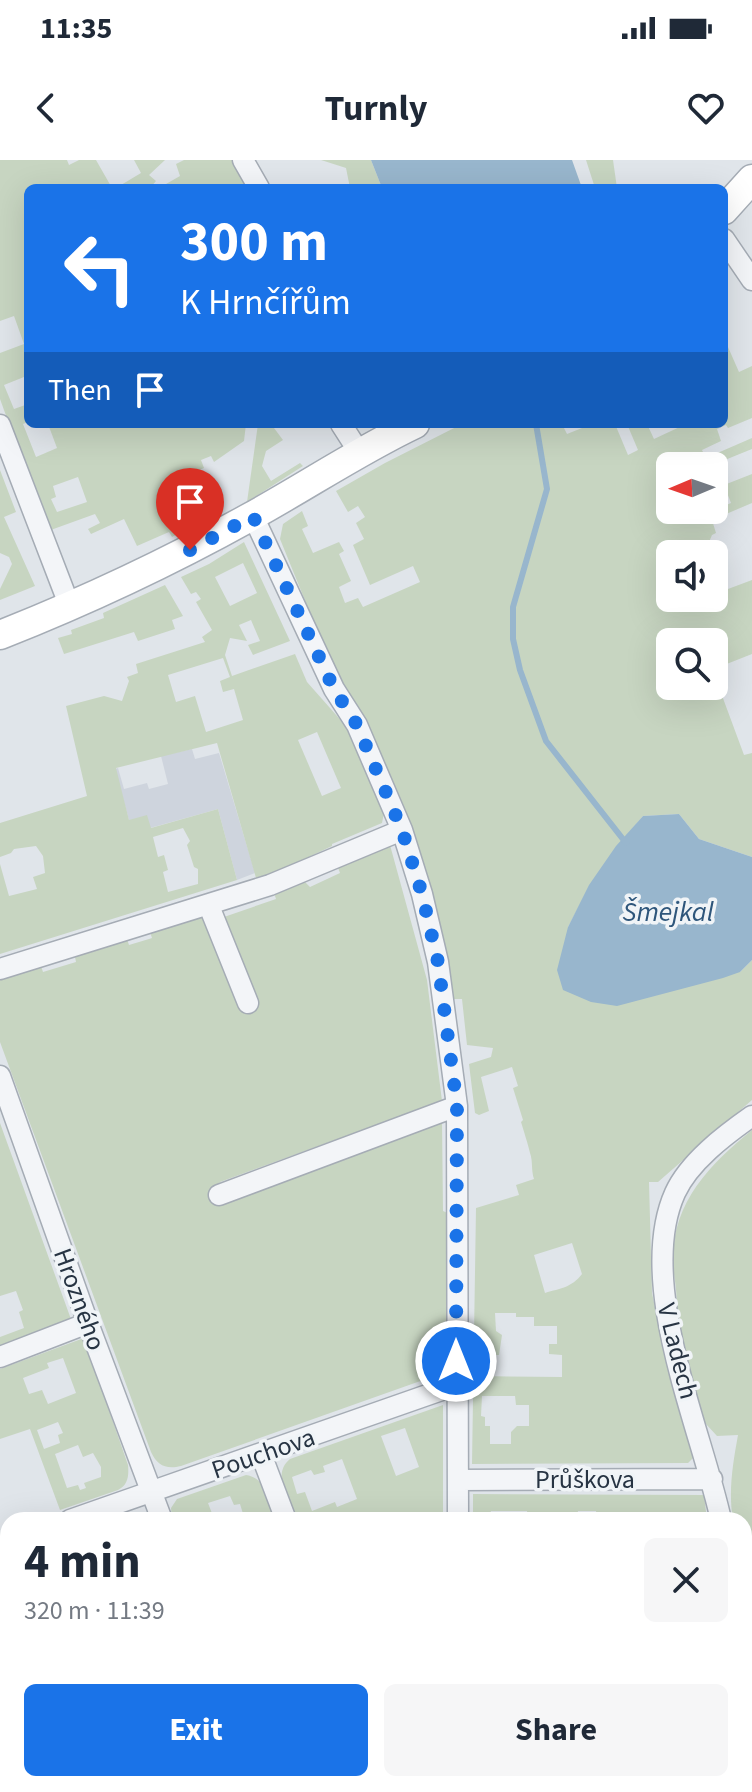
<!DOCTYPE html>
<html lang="en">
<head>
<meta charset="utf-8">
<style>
	:root { --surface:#fff; --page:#f6f6f7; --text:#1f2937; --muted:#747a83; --accent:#1a73e8 }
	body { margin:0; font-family:"Source Sans 3",sans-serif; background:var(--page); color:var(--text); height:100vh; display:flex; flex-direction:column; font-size:30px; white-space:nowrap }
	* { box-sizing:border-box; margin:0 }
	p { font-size:26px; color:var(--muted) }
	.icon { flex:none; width:44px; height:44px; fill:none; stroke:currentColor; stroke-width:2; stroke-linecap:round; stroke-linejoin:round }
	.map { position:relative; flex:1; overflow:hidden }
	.sheet { position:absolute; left:0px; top:1352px; width:752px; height:280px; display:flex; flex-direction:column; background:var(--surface); border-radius:24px 24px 0 0; box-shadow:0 8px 32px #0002 }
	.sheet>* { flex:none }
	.hud { position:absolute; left:24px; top:24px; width:704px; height:244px; border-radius:12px; box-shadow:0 8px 32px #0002; background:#1a73e8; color:#fff; overflow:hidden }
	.needle { width:52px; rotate:268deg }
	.buttons { position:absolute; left:656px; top:292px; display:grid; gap:16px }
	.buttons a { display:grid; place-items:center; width:72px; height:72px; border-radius:12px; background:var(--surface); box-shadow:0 8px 32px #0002; font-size:40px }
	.pin { position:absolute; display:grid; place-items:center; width:68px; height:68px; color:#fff; margin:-82px -34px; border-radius:50% 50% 50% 0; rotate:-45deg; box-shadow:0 0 8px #0007 }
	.pin .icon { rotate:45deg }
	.me { position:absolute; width:88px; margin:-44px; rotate:0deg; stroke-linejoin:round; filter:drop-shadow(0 0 6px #0008) }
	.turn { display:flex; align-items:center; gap:28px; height:168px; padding:0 24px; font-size:36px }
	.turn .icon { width:104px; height:104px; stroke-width:2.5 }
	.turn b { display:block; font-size:56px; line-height:68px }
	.then { display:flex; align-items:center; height:76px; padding:0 24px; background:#0003; gap:16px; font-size:30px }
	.round { display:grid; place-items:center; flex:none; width:84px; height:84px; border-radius:12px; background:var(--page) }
	.headline { display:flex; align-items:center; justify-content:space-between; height:136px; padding:0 24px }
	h1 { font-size:48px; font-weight:700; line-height:60px }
	.button { display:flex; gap:16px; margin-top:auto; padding:16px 24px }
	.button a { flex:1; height:92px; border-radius:12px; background:var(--accent); color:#fff; font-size:32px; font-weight:700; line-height:92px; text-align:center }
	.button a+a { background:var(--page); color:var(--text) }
	.status { display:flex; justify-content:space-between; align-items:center; height:56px; padding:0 40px; background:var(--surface); direction:ltr }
	.status svg { height:22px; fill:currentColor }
	header { display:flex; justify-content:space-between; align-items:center; height:104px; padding:0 24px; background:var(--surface); font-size:36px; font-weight:700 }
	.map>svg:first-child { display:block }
	.built { fill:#ced4dd }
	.green { fill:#c7d5c1; fill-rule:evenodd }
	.water { fill:#98b6cd }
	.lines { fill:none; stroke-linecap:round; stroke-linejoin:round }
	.stream { stroke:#98b6cd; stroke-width:6 }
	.street-casing { stroke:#a5acb5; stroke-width:23 }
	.secondary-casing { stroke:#a5acb5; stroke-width:31 }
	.street { stroke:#f3f5f8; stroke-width:20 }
	.secondary { stroke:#fff; stroke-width:28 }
	.route { stroke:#1a73e8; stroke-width:14; stroke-dasharray:0 25.2 }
	.labels { text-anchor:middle; stroke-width:7; stroke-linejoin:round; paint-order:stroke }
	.street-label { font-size:26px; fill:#273443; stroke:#f0f4f7 }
	.water-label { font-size:28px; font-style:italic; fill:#2e567b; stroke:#f0f4f7 }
</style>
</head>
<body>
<div class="status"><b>11:35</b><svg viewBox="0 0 49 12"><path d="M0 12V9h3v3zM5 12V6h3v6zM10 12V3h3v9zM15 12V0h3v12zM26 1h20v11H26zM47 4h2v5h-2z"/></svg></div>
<header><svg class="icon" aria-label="back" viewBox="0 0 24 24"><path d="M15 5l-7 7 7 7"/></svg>Turnly<svg class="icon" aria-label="heart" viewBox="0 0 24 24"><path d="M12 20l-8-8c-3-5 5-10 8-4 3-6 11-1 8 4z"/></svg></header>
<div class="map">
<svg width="752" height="1632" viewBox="0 0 752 1632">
	<rect width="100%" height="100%" fill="#e0e5ea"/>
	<!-- built -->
	<path class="built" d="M192 589 195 599 219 593 255 713 237 720 218 649 150 668 129 660 115 609 118 608 124 629 147 623 149 629 168 624 161 596Z"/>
	<!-- green -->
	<path class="green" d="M0 0H67L69 5 79 0H96L112 28H28V227L24 217 4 225 14 249 28 244V262L23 264 36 297 57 288 48 264H246L244 281 214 302 211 296 201 300 204 308 195 312 215 355 172 377 169 372 137 386 124 359 91 374 88 369 100 363 95 354 48 371 0 239V193L24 184 14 156 0 161ZM78 317 87 342 57 352 51 339 56 337 53 326Z
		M134 0H165L149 15 156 21 150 28H116L141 13Z
		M184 0H233L250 28H168L166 24 180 16 176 4Z
		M321 0H371L382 28H350L346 8Z
		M586 0H613L617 28H595Z
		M724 178 739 212 752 206V258L728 268 726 265 717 269 721 281 702 290 706 298 752 278V289L710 306H670V350L711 351 731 343 724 325 752 314V343L712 360 716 373 712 375 704 394H670V438H714V418L728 429 752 420V494L714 509V482H670V526H714V514L744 595 752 593V697L699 679 679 654 643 656C612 691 589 726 568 767L740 812 752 800V940L658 1022H649L652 1133 661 1177 695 1296 688 1303 472 1304 476 1048 519 1035 516 1025 534 1019C531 1010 533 1001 530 993 528 984 524 972 521 962L523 960 513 928 518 926 512 907 481 917 489 951 479 955 475 953 469 904 491 897 493 888 467 885 462 839H452L363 555 339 524 280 379 283 364 302 351 308 366 302 369 313 393 339 382 344 391 339 394 351 421 339 427 345 443 358 438 363 447 420 422 413 406 370 425 353 385 364 379 356 363 365 357 358 346 348 352 336 331 385 303 462 264H562L567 274 592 264H615L628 295 638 290 627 264H647L654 279 686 264H724ZM572 1083 582 1114C571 1128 561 1128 545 1133L534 1095ZM495 1153H516V1157H534V1166H557V1184H549V1194L562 1195V1217L474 1216 475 1195H499L502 1175 496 1171ZM482 1236H515L516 1245H529V1266H517L511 1272V1284H490V1266H485V1257L481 1256Z
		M258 264H271L283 280 266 291 262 306 271 321 300 303 303 306 247 342Z
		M0 310 16 352 4 357 35 426 0 440V429L12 404 9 397 0 393Z
		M244 382 290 481 253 495 248 485 260 481 251 460 239 465 247 481 230 478 225 495 232 516 295 494 307 522 345 565 384 653 382 663 332 684V686L281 710 256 718 217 583 116 608 129 660 147 655 151 668 218 649 237 720 0 794V704L9 736 37 729 33 717 45 713 43 696 36 686 14 689 11 693 0 697V663L87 636 66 546 104 536 122 541 129 521 127 517 138 513 136 504 205 482 202 477 212 470 196 442 201 439 196 432 191 434 181 417 209 404ZM243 403 257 433 230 446 215 417ZM223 498 230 517 220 521 223 532 234 529 243 560 206 572 195 536 176 542 168 515ZM317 572 341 628 322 636 298 580ZM183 668 190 681 187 685 194 707 198 709V724L168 732 163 712 168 710 164 695 158 697 153 677Z
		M165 425 183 456 172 460 175 469 138 481 134 472 64 494 58 478 72 474 71 470 104 458 103 453Z
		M390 685 427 820 442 941 220 1022 216 1028 218 1044 442 962 443 1051 452 1055V1159L443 1162V1213L181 1306C166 1310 157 1305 151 1292L0 882V816L41 806 43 812 76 802 74 792 126 776 129 785 149 779 152 778 149 769 201 755 241 849 258 842 224 757 276 739 274 733 304 721 310 727 340 713 337 705Z
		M0 963 72 1162 0 1189V1177L24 1168 19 1152 23 1150 16 1131 0 1136Z
		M752 970V1452L744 1416V1360H733C728 1331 733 1303 738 1275L717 1276 706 1264 698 1251 674 1158C680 1139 674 1122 673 1103 671 1044 709 1005 752 970Z
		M84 1178 128 1305C129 1316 128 1325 118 1330L60 1350 30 1269 0 1279V1209ZM63 1198 76 1233 48 1244 42 1230 29 1234 23 1218 49 1208 47 1203ZM58 1262 63 1273 58 1275 60 1283 44 1289 37 1270ZM78 1285 83 1297 93 1293 101 1307V1317L84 1323 86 1328 80 1330 78 1325 67 1328 55 1294Z
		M443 1245V1360H295C289 1342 271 1314 290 1299ZM405 1268 419 1307 396 1316 381 1276ZM342 1299 357 1339 337 1347 335 1342 312 1351 305 1332 297 1334 292 1317 311 1310 314 1315 325 1312 323 1306Z
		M246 1315C267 1318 269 1343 275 1360H239L244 1357 240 1344 234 1345 230 1336 208 1343 213 1356 201 1360H172L171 1348 177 1339Z
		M473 1334 704 1335 707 1360H608L597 1358 596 1351H578L577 1358 528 1360 527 1351H491L490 1354H477V1360H473Z"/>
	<!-- water -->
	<path class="water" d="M371 0H572L582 28H382Z
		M679 654 699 679 752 697V800L740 812 723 818 617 846 591 842 563 830 557 810 568 767 589 725 616 686 643 656Z"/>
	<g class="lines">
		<!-- stream -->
		<path class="stream" d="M536 264 547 329 513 447V479L520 510 546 581 626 683"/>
		<defs>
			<path id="street" d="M243 0 259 28
				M724 79 752 120
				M341 264 359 292
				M0 265 70 447
				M253 356 334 529 357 565 402 670 422 734 438 802 457 946 458 1360
				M209 746 248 843
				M0 809 270 725 402 670
				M0 916 88 1163 162 1360
				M219 1035 457 946
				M0 1197 88 1163
				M261 1294 286 1360
				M458 1320 712 1319
				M70 1360 456 1225
				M721 1360C701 1268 635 1122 675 1033 689 1002 725 975 752 956
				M744 1465 752 1502"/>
			<path id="secondary" d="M724 50 752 19
				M0 475C86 441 169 402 250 357 305 327 358 291 415 264"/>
		</defs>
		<!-- street casing -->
		<use href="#street" class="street-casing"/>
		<!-- secondary casing -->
		<use href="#secondary" class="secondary-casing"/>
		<!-- street -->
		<use href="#street" class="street"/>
		<!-- secondary -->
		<use href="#secondary" class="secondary"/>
	</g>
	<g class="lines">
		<!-- route -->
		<path class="route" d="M190 390 253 356 334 529 357 565 402 670 422 734 438 802 457 946 456 1201"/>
	</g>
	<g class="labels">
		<!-- street labels -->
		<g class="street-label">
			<text transform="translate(80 1139) rotate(70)" y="9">Hrozného</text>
			<text transform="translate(678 1191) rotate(76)" y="9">V Ladech</text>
			<text transform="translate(263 1293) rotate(-19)" y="9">Pouchova</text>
			<text x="585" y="1328">Průškova</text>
		</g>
		<!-- water labels -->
		<g class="water-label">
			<text x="668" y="761">Šmejkal</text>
		</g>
	</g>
</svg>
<div class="buttons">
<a><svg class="needle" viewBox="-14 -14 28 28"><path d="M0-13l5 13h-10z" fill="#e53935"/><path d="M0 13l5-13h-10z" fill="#747a83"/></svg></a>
<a><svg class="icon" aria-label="sound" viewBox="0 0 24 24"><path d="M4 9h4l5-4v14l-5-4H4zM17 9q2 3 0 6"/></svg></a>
<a><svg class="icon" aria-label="search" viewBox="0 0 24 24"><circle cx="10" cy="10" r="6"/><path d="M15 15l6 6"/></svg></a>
</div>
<div class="pin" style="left:190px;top:390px;background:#d93025"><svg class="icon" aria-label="arrive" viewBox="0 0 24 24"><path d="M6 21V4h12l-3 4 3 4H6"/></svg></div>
<svg class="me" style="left:456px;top:1201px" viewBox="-20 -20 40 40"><circle r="17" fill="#1a73e8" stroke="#fff" stroke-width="3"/><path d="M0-11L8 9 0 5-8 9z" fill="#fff"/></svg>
<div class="hud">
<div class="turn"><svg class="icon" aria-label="left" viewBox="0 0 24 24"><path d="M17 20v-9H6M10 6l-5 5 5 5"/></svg><div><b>300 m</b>K Hrnčířům</div></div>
<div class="then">Then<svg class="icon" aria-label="arrive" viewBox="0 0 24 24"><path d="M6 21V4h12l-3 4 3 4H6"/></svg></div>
</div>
<section class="sheet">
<div class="headline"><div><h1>4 min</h1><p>320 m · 11:39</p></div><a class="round"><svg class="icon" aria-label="close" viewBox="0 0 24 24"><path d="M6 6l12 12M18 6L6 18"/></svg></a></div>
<div class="button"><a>Exit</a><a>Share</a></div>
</section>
</div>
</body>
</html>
